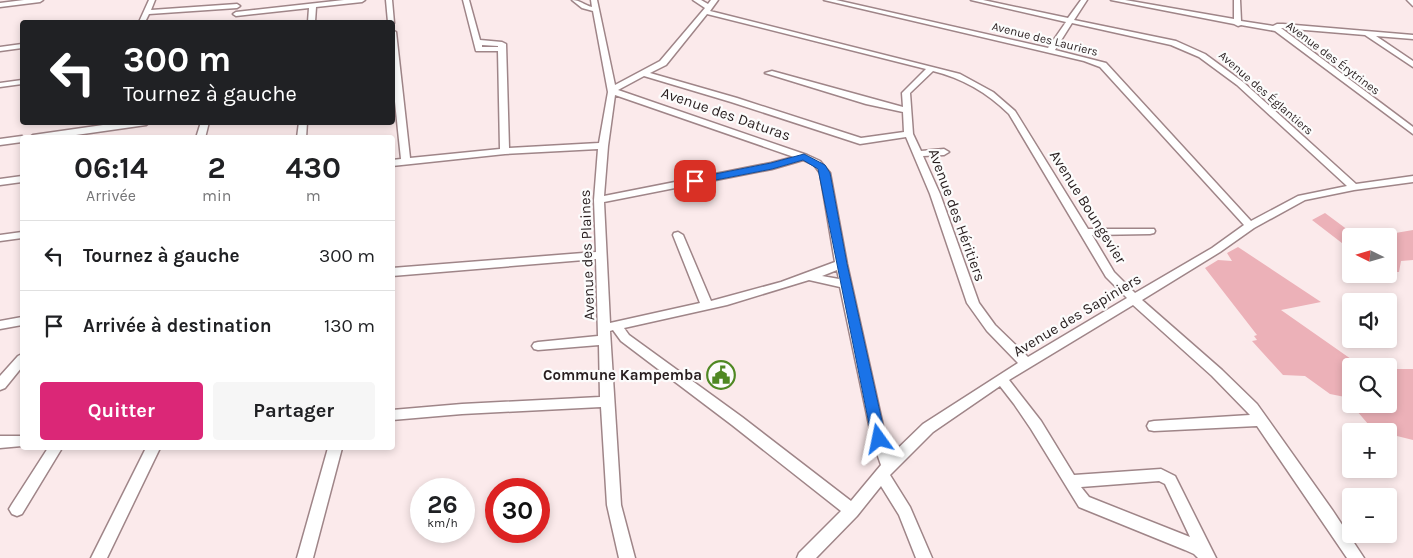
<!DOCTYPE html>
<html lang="fr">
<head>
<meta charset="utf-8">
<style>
	:root { --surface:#fff; --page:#f6f6f6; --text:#202124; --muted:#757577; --line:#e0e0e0; --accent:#db2777 }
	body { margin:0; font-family:Karla,sans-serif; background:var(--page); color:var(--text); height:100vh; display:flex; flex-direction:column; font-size:19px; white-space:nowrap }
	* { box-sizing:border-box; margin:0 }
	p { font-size:16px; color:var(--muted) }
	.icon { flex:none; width:28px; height:28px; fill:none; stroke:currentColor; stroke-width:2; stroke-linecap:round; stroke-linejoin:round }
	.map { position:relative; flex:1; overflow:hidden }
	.panel { position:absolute; left:20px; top:135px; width:375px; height:315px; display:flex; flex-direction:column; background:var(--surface); border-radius:5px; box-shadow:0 2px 8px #0003 }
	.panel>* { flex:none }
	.guide { position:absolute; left:20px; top:20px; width:375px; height:105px; border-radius:5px; box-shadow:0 2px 8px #0003; background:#202124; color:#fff; overflow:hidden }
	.needle { width:32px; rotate:275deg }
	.fabs { position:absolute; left:1342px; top:228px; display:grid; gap:10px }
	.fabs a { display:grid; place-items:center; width:55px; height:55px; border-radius:5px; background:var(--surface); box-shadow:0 2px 8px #0003; font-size:25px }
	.speed { position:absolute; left:410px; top:478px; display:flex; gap:10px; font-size:25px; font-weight:700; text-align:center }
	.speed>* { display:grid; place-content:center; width:65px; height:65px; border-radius:50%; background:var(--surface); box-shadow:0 2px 8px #0003; line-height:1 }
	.speed small { font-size:12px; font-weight:400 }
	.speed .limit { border:8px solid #d22; background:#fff; color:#111 }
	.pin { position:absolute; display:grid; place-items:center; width:42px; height:42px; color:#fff; margin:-21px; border-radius:10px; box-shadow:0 2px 8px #0006 }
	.me { position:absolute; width:55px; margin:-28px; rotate:348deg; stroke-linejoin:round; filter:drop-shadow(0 0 4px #0008) }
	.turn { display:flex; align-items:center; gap:18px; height:105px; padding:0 20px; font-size:22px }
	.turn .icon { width:65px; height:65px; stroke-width:2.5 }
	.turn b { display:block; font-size:35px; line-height:42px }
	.eta { display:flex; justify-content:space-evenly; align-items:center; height:85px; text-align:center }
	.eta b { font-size:30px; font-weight:700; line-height:35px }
	.action { display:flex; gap:10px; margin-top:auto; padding:10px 20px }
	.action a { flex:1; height:58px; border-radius:5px; background:var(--accent); color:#fff; font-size:20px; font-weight:700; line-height:58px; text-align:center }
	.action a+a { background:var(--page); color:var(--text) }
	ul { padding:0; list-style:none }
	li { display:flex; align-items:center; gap:15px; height:70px; padding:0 20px; border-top:1px solid var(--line) }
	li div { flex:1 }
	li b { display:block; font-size:19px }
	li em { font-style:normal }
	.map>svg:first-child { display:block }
	.green { fill:#ecb1b8 }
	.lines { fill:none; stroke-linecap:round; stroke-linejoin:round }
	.minor-casing { stroke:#9f8588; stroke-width:3 }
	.minor { fill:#fff; fill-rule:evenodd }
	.route { fill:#1a73e8; stroke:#114b97 }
	.labels { text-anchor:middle; stroke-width:4.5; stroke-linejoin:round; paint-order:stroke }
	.far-street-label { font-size:12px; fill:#271d1e; stroke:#fcfcfc }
	.street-label { font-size:15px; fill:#271d1e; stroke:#fcfcfc }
	.poi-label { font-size:15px; font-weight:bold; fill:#271d1e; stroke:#fcfcfc; text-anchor:end }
</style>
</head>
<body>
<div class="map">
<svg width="1413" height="558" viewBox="0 0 1413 558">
	<rect width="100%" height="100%" fill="#fbeaeb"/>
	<!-- green -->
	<path class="green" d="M1325 213 1356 236H1351V250L1312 220Z
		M1413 230V260L1401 261 1399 272H1389V236H1378Z
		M1238 247 1321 302 1281 310 1361 366H1351V404H1389V369H1413V440L1389 434V431H1374L1345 397 1330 394 1305 376 1283 375 1252 341 1257 340 1254 336 1257 335 1205 268 1218 260 1232 261 1227 253Z"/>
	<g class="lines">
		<defs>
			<path id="minor" d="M24 0H43L40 2 0 7V3Z
				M149 0H155L151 10 237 4 240 6 237 8 149 14 145 22H139Z
				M344 0H365L362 2 316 7 315 22H308L309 8 236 16 233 14 236 12Z
				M386 0H392L394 23 388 22Z
				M463 0H469L480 40 502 42 506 44 509 148 599 143 608 92 593 11 582 8 572 0C580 0 584 5 592 7L591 0H597L615 85 660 61 705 8 693 0H701L708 4 711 0H718L710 11 960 74 993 92 1015 111 1088 229H1154L1155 231 1154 233 1150 234 1092 235 1114 272 1135 293 1212 248 1244 225 1100 67 1084 61 824 0H836L1048 48 1066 22 971 0H983L1068 18 1081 0H1087L1074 20 1176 41 1205 54 1243 82 1356 184 1413 176V182L1354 190 1305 200 1254 228 1220 252 1142 300 1222 370 1257 404 1333 511 1364 558H1347L1257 426 1154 431 1149 430 1147 426 1149 422 1154 421 1250 415 1212 376 1133 305 1009 380 1041 421 1074 475 1161 469 1175 476 1216 558H1198L1194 554 1185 550 1079 507 1031 429 1014 404 1000 386 933 432 890 475 910 507 932 558H916L899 515 881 486 857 516 816 558H797L799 553 841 511 732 425 621 341 613 330 610 331 621 505 635 558H619L607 505 601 407 462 414 392 420V410L462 404 600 397 599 345 538 350 534 349 532 346 534 343 538 342 598 336 596 259 392 276V268L596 252 594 200 598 149 505 154 392 166V160L401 159 392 73V30L396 32 410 158 500 149 498 51H476ZM707 14 926 69 902 93 903 107 772 71 765 73 866 104 903 112 904 132 861 138 737 98 650 73 666 65ZM1072 23 1171 45 1199 57 1237 85 1347 186 1298 196 1251 221 1106 63 1055 50ZM482 45 498 46V47H482ZM933 71C962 78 988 93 1009 114L1106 277 1127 298 1028 357 995 325 979 303 940 194 923 156 944 155 949 152 944 149 921 151 913 134 910 93ZM644 76 731 102 860 144 906 137 930 194 967 303 987 331 1018 363 923 424 892 454 886 439 847 264 830 173 820 161 807 155 618 90ZM615 95 794 157 771 163 604 196 608 146ZM803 160 814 165 820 173 835 262 781 282 711 301 683 235 678 232 674 233 673 235 700 303 610 323 604 202 772 169ZM837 270 839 279 822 276ZM809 280 840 287 872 439 881 465 851 501 742 417 629 335 624 328 727 305ZM1159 481 1165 484 1190 537 1089 497 1081 487Z
				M1111 0H1125L1234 19V0H1240L1241 21 1273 26 1277 24H1283L1413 35V39L1376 36 1413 61V67L1365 35 1281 28 1413 127V134L1275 31 1241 25 1238 26 1234 24Z
				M1407 0H1413V6Z
				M22 44V48L0 51V47Z
				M22 80V84L0 87V83Z
				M124 122H150L146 125 55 138H29L33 135Z
				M201 122H209L205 138H196Z
				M299 122H307L306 138H297Z
				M22 136 25 138H22V142L0 145V139Z
				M22 176V182L0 185V179Z
				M22 232V238L0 241V235Z
				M22 317V325L0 329V321Z
				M22 354V367L5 388 0 390V376L18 356Z
				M0 436H22V446L0 448Z
				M48 448H62L22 514 17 516 12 514 9 509 12 504Z
				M146 448H160L107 558H91Z
				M328 448H342L313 558H297Z"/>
		</defs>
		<!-- minor casing -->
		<use href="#minor" class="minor-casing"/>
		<!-- minor -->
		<use href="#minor" class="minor"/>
	</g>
	<!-- route -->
	<path class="route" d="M804 154 825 165 830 173 847 264 886 439 884 443 879 444 874 443 872 439 818 169 803 160 772 169 695 184 690 181 695 178 771 163Z"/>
	<!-- icons -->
	<defs>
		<symbol id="civic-ring" viewBox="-11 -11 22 22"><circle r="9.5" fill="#fcfcfc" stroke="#4f8823" stroke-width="1.5"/><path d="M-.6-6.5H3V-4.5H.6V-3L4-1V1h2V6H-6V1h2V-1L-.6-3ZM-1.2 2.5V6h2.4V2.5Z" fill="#4f8823"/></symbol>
	</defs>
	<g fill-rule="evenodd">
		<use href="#civic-ring" x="705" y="359" width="32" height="32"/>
	</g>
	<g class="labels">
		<!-- far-street labels -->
		<g class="far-street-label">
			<text transform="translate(1045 39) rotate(14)" y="4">Avenue des Lauriers</text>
			<text transform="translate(1333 58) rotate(37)" y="4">Avenue des Érytrines</text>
			<text transform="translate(1266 93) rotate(41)" y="4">Avenue des Églantiers</text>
		</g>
		<!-- street labels -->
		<g class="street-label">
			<text transform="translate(726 114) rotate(19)" y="5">Avenue des Daturas</text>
			<text transform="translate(1088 207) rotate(58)" y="5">Avenue Boungevier</text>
			<text transform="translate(957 215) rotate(70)" y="5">Avenue des Héritiers</text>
			<text transform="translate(587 255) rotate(-92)" y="5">Avenue des Plaines</text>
			<text transform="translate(1077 315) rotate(-31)" y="5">Avenue des Sapiniers</text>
		</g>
		<!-- poi labels -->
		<g class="poi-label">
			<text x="702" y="380">Commune Kampemba</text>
		</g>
	</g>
</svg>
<div class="fabs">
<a><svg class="needle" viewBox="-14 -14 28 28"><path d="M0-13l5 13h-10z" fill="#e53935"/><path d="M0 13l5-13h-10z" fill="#757577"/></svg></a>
<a><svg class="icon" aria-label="sound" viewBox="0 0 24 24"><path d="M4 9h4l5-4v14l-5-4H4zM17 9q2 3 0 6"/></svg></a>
<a><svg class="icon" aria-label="search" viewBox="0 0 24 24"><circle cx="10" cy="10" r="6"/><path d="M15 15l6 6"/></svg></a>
<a>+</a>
<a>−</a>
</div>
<div class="speed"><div>26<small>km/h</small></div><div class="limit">30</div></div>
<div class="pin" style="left:695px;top:181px;background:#d93025"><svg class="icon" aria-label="arrive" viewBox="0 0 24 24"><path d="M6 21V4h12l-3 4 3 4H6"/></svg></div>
<svg class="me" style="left:879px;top:439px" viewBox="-20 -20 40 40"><path d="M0-17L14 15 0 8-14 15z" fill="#1a73e8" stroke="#fff" stroke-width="4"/></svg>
<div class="guide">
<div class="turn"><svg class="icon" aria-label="left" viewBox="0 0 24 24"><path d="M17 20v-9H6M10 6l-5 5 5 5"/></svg><div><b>300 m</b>Tournez à gauche</div></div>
</div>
<section class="panel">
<div class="eta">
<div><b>06:14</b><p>Arrivée</p></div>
<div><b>2</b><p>min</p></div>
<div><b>430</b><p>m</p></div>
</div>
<ul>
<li><svg class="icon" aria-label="left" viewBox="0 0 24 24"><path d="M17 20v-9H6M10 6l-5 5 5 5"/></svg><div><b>Tournez à gauche</b></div><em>300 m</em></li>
<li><svg class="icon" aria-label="arrive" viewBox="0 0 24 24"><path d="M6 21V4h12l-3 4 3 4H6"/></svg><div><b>Arrivée à destination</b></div><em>130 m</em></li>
</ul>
<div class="action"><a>Quitter</a><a>Partager</a></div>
</section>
</div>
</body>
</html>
